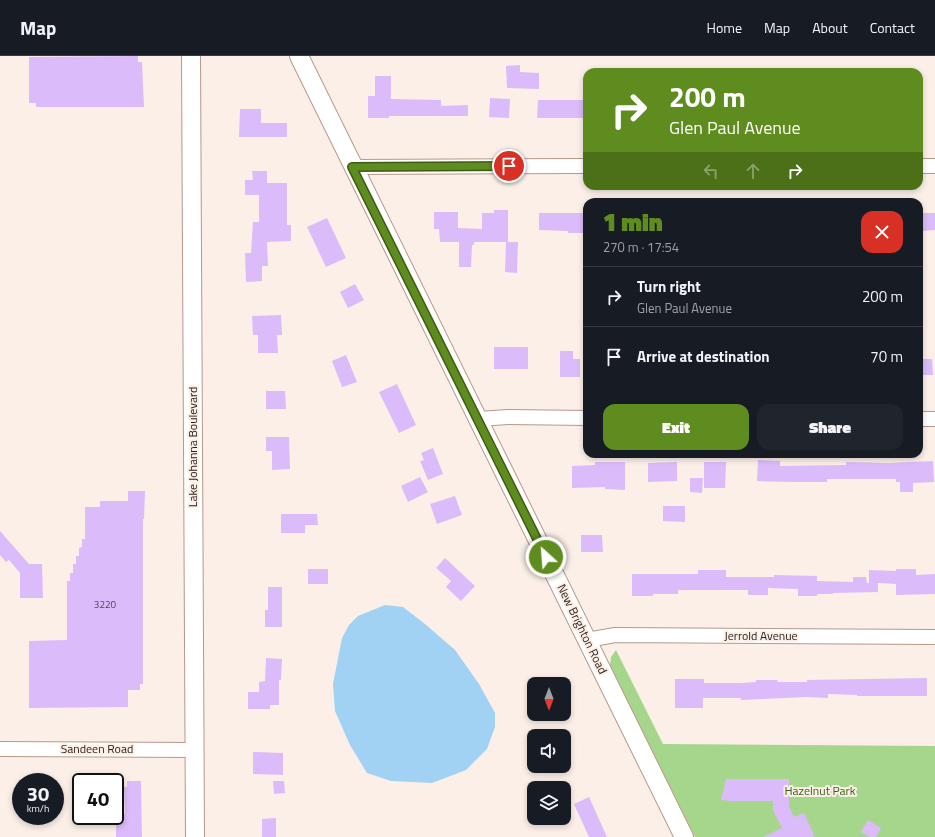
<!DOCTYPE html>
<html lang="en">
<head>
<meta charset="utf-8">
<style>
	:root { --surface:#171b24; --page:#20242c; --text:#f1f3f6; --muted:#9ea1a6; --line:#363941; --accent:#5f8c1e }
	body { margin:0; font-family:"Titillium Web",sans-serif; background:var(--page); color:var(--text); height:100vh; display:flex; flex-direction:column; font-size:15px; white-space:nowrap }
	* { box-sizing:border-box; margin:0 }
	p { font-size:13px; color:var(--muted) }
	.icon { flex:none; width:22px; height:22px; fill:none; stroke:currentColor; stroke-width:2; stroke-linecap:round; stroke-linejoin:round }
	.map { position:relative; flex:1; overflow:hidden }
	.sheet { position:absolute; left:583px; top:142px; width:340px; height:260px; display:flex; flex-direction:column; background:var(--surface); border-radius:12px; box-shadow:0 2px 6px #0003 }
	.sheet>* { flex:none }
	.hud { position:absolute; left:583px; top:12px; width:340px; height:122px; border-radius:12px; box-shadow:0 2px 6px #0003; background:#5f8c1e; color:#fff; overflow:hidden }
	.needle { width:26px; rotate:180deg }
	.buttons { position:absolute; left:527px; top:621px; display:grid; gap:8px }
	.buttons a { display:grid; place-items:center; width:44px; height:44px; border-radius:8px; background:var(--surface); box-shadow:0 2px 6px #0003; font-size:20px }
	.speed { position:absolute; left:12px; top:717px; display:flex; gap:8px; font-size:20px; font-weight:700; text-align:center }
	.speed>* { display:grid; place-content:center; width:52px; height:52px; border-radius:50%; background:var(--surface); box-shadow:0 2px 6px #0003; line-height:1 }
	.speed small { font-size:10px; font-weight:400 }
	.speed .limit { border:2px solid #111; border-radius:6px; background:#fff; color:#111 }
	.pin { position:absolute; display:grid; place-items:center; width:34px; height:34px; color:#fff; margin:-17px; border:2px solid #fff; border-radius:50%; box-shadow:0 1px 4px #0007 }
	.me { position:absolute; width:44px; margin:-22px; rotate:334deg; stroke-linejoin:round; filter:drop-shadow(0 0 3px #0008) }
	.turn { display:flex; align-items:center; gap:14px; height:84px; padding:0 20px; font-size:18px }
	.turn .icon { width:52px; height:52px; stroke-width:2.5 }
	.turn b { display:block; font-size:28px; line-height:34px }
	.lanes { display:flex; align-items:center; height:38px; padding:0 20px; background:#0003; justify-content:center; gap:20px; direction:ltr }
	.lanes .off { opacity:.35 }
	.round { display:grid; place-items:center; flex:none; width:42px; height:42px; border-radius:12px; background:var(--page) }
	.summary { display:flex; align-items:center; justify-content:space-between; height:68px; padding:0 20px }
	h1 { font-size:24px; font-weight:800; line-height:30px; color:var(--accent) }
	.button { display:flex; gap:8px; margin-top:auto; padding:8px 20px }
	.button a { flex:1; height:46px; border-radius:12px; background:var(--accent); color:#fff; font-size:16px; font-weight:800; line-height:46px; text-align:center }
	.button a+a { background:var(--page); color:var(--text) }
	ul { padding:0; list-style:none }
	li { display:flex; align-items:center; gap:12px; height:60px; padding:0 20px; border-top:1px solid var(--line) }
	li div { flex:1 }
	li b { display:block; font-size:15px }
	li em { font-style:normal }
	header { display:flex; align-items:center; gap:24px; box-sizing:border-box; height:56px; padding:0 20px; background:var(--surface); border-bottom:1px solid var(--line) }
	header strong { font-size:19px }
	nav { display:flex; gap:22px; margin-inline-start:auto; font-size:14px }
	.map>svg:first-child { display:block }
	.green { fill:#a6d68b }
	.water { fill:#a1d2f3 }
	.building { fill:#dcbbfa }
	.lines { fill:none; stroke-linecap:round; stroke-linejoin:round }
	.minor-casing { stroke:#b5998a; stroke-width:16 }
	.tertiary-casing { stroke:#b5998a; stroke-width:20 }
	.minor { stroke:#fff; stroke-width:14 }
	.tertiary { stroke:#fff; stroke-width:18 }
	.route-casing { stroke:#3e5b14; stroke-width:10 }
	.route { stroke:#5f8c1e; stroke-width:7 }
	.labels { text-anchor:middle; stroke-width:4; stroke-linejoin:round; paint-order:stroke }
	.number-label { font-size:10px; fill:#544450 }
	.street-label { font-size:12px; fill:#271d17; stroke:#fbefe8 }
	.park-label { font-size:12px; fill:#366216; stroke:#fbefe8 }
</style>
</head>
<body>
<header>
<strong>Map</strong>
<nav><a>Home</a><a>Map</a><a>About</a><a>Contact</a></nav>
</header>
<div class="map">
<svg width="935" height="781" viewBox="0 0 935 781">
	<rect width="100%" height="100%" fill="#fbefe8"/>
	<!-- green -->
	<path class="green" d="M616 594 663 688 935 690V781H695L610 609 611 601Z"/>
	<!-- water -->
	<path class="water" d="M385 549 403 551 425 568 455 594 479 628 495 657V671L487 693 466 714 432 727 391 725 367 717 350 689 335 655 333 628 342 582 349 569 358 560Z"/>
	<!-- building -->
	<path class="building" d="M138 0V6H142L144 51H36V47H29V1Z
		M520 9V16L539 17V33L507 32 506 10Z
		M375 20H391V43L441 44V50L468 49V60H389V62H368V40H375Z
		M490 42 510 43 509 62 489 61Z
		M538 44H587V62H537Z
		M240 53H261V67H287V81H239Z
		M252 115H267V127H287V169H291V185L267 186 268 210H262V225L246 226 245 197H251L253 166H259V139H245V124H253Z
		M494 154H508V186H518L517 217 505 216 506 186H474V189H472L471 211H459V186H440L439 173H434V156H458V172L482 173V157H494Z
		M539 157H587V177H568V175L539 174Z
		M922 157H935V174L922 175Z
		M327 162 346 202 326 211 307 171Z
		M355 228 364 244 348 252 340 236Z
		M281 259 282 279H277L278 297H258V279H253L252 260Z
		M494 291H528V313H494Z
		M560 295H573V303H580V321H560Z
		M346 299 357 326 342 331 332 305Z
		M919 303H932L933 319H919Z
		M397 328 416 369 399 377 379 336Z
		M266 335H285L286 353H266Z
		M266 381H289L290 413 272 414V395H266Z
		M433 392 443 418 428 424 420 405 424 404 421 397Z
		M758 404 780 405V410L846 409V406L890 407 933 405 934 426 913 427V436H900V426H896V423H827V426H793L757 425Z
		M595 406H625V434L605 433V431L572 432V410L595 409Z
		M677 406V425L648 426V407Z
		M704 406H726L725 432H704Z
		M420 421 428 436 408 446 401 430Z
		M690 422H703L702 437 690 436Z
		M128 435H145L144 463H143V628H140V634H128V651L29 652V585L67 584V525H70V517H73V508H76V500H79V492L82 491V483H85V451H100V445H128Z
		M455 440 462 459 437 468 430 448Z
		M663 450H685V466L663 465Z
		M281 458H317L318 469H305V477H281Z
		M0 475 29 508H42L43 542H20V517L9 504 6 506 0 499Z
		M581 479H602L603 496H581Z
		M445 502 475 530 461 545 446 531 451 525 436 512Z
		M308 513H328V528H308Z
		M896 513H916V519L935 518V538L896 539V528L878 527V536L833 537V538H817V540H798V533L768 532V539H748V534H678V538H653V540H632V518H698V514H726V521H774V519L817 520V525L853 526V521H866L867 527H869V514L896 515Z
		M268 531H282V571H265V554H268Z
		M266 602 282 603 281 624H279V649H270V653H248V636H259V626L265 625Z
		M927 622V640H857V639L828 638V642L807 641 741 644V642H703V652H675V623H704V627H741L756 626V624H777L778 626H807V624Z
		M253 696 283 697V719L253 718Z
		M726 723H789V750L794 761 804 757 815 781H763L782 772 773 754V745H731L721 744Z
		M127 725H141L142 781H116V769H120V758H125L124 731H127Z
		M273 725H284L285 737 274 738Z
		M589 741 607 781H589L574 748Z
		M276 762V781H262V763Z
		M868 764 881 772 876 781H870L861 776Z"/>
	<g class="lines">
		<defs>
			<path id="minor" d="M919 110H935
				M353 111 587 110
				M478 363 508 361 587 362
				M919 363H935
				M587 584 615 579 935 581
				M0 693 194 694"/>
			<path id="tertiary" d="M191 0 195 781
				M299 0 684 781"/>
		</defs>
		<!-- minor casing -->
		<use href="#minor" class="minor-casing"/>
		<!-- tertiary casing -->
		<use href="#tertiary" class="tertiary-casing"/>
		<!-- minor -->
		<use href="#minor" class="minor"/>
		<!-- tertiary -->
		<use href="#tertiary" class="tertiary"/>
	</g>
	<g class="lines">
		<defs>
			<path id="route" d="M509 110 352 111 546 501"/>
		</defs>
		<!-- route casing -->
		<use href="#route" class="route-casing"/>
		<!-- route -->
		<use href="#route" class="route"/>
	</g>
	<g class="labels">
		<!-- number labels -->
		<g class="number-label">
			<text x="105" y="552">3220</text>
		</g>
		<!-- street labels -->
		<g class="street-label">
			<text transform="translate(193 391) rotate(-90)" y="4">Lake Johanna Boulevard</text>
			<text transform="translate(582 573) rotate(64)" y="4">New Brighton Road</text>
			<text x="761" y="584">Jerrold Avenue</text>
			<text x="97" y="697">Sandeen Road</text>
		</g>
		<!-- park labels -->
		<g class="park-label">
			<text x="820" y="739">Hazelnut Park</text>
		</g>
	</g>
</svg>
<div class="buttons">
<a><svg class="needle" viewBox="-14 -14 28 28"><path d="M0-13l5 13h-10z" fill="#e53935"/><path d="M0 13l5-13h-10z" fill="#9ea1a6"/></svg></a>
<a><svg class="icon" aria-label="sound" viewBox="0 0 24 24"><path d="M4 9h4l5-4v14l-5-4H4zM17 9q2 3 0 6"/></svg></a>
<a><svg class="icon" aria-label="layers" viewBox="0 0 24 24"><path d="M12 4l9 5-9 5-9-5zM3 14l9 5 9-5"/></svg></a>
</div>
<div class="speed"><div>30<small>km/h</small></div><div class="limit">40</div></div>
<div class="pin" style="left:509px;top:110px;background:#d93025"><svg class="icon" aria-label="arrive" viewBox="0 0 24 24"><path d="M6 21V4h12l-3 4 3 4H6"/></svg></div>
<svg class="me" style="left:546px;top:501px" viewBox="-20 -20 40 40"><circle r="17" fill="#5f8c1e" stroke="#fff" stroke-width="3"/><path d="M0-11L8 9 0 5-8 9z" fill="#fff"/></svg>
<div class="hud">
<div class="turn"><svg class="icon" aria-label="right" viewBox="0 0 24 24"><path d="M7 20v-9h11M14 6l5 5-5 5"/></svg><div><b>200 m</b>Glen Paul Avenue</div></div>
<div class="lanes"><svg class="icon off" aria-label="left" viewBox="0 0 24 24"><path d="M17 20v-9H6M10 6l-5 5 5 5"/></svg><svg class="icon off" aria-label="ahead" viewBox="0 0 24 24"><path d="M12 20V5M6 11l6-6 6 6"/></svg><svg class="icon" aria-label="right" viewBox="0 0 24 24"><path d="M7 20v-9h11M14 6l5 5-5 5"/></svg></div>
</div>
<section class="sheet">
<div class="summary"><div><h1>1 min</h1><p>270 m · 17:54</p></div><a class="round" style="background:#d93025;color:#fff"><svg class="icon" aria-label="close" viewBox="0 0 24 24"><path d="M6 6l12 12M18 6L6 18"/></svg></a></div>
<ul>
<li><svg class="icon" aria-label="right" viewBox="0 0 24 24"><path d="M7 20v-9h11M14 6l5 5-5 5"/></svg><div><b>Turn right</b><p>Glen Paul Avenue</p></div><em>200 m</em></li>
<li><svg class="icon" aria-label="arrive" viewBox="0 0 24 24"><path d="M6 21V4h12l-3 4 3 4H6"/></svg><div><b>Arrive at destination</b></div><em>70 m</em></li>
</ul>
<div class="button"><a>Exit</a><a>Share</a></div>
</section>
</div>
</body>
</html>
